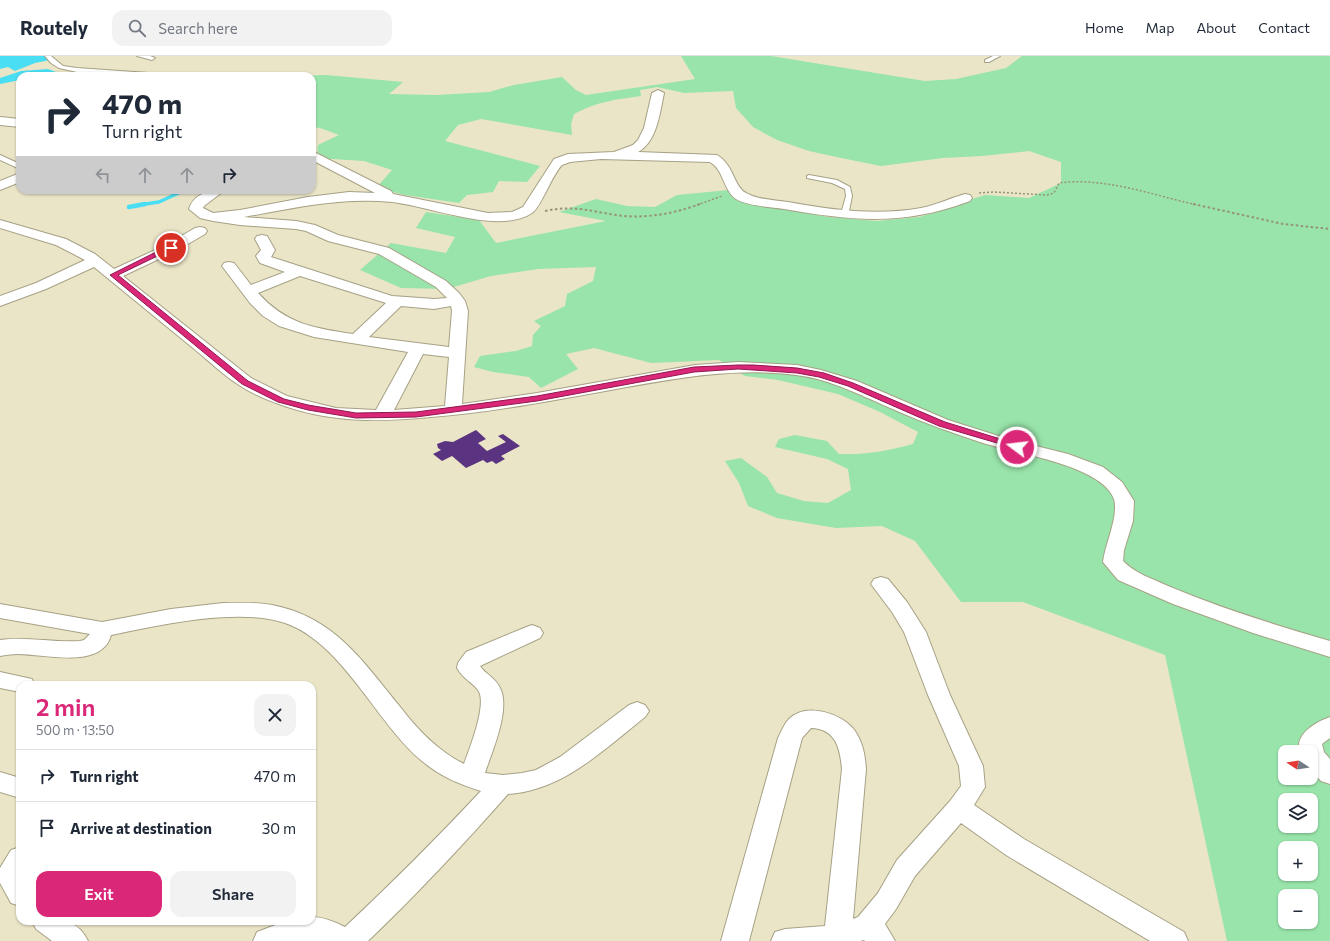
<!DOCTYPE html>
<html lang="en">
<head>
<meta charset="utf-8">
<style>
	:root { --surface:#fff; --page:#f2f2f3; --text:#1f2937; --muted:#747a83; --line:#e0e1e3; --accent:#db2777 }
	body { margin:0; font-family:Commissioner,sans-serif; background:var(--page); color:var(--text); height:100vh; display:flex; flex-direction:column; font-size:15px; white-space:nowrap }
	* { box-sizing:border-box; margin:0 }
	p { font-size:13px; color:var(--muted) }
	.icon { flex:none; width:22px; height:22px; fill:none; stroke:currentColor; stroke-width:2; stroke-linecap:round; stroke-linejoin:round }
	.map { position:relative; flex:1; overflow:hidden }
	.drawer { position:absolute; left:16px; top:625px; width:300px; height:244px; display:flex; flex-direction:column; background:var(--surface); border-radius:12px; box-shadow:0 1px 3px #0004 }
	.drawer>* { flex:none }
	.top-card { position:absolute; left:16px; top:16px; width:300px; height:122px; border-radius:12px; box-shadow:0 1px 3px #0004; background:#fff; color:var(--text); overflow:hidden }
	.needle { width:26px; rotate:282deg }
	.controls { position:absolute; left:1278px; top:689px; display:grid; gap:8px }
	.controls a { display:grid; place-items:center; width:40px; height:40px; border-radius:8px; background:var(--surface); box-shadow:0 1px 3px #0004; font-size:20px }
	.pin { position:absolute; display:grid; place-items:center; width:34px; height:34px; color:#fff; margin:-17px; border:2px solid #fff; border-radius:50%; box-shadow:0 1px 4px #0007 }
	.me { position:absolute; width:44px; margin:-22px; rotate:285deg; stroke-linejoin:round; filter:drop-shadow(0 0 3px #0008) }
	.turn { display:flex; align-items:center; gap:14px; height:84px; padding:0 20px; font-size:18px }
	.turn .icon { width:52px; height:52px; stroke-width:2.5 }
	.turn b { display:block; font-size:28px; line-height:34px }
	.lanes { display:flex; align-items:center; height:38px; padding:0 20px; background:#0003; justify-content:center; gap:20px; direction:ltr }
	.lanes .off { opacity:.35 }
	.round { display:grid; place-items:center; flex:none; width:42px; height:42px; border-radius:12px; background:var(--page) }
	.headline { display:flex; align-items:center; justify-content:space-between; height:68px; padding:0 20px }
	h1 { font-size:24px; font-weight:600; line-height:30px; color:var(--accent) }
	.button { display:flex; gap:8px; margin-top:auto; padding:8px 20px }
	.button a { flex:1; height:46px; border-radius:12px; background:var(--accent); color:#fff; font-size:16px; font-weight:600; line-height:46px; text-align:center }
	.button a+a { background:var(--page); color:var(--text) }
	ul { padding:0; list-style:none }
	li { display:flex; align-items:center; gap:12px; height:52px; padding:0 20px; border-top:1px solid var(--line) }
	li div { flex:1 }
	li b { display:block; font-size:15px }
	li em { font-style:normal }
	header { display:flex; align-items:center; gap:24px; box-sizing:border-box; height:56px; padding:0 20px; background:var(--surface); border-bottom:1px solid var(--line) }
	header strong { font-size:19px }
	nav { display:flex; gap:22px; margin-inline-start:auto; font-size:14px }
	.search { width:280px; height:36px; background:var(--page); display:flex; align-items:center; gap:10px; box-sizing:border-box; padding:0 14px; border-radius:12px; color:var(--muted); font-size:15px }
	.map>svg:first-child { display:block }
	.green { fill:#98e4aa; fill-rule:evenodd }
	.water { fill:#49def3 }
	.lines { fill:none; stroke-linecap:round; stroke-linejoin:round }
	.stream-far1 { stroke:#49def3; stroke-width:3.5 }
	.stream { stroke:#49def3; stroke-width:4.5 }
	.building { fill:#5a3480 }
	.service-casing { stroke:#a6a185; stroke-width:2 }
	.minor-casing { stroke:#a6a185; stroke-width:2 }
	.path-far1 { stroke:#96927c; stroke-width:1.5; stroke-dasharray:2 2; stroke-linecap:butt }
	.path { stroke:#96927c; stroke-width:2; stroke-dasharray:2.5 2.5; stroke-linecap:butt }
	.service { fill:#fff; fill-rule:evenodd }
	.minor { fill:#fff; fill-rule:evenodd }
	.route { fill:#db2777; stroke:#8e194d }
</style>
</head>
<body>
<header>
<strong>Routely</strong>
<div class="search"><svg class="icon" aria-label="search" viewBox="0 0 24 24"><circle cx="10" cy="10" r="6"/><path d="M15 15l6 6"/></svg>Search here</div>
<nav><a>Home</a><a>Map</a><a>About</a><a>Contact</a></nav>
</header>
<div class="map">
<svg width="1330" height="885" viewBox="0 0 1330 885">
	<rect width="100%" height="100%" fill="#eae5c7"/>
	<!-- green -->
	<path class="green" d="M681 0H771L925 25 956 23 1006 12 1022 0H1330V885H1227L1165 599 1023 546H961L915 485 882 470 836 472 777 462 748 450 739 427 725 405 741 402 767 421 777 437 804 445 828 447 851 434 848 413 827 403 775 391 779 383 795 379 827 385 839 398C866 399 887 395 913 388L918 376 880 356 838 338 778 324 745 320 719 304 651 307 594 292 566 298 578 313 541 332 529 321 493 316 474 311 480 300 516 295 532 290 533 279 541 270 534 265 565 250 567 238 593 225 596 211 538 213 491 220 447 233 401 232 360 214 391 187 446 197 455 181 416 172 426 156 479 164 496 187 606 165 559 156 596 143 627 150 655 151 677 139 729 134 749 146 828 161 877 165 919 161 958 150 969 144 985 139 1029 142 1061 127V106L1029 95 982 100 943 102 881 110 841 102 809 95 777 84 753 71 736 52 733 35 684 37 657 31 640 34 641 40C617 43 596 46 574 58L571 68 572 79 481 63 458 69 445 85 540 110 527 126 499 125 493 136 467 139 459 147 405 139 376 132 392 114 364 105 317 102 318 89 339 79 320 72 312 71V20H288L326 19 403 26 389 38 436 39 489 36 514 29 562 21 576 34 586 39 695 23ZM1285 696H1311V722H1285ZM1285 744H1311V770H1285ZM1285 792H1311V818H1285ZM1285 840H1311V866H1285Z"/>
	<!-- water -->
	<path class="water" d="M0 0H49L50 4 35 7 15 15 8 11 0 13Z
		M48 13 56 16 57 19 53 20H20V24L0 28V22L21 15Z"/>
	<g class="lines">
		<!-- stream-far1 -->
		<path class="stream-far1" d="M139 149 159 146 185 134"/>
		<!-- stream -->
		<path class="stream" d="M129 151 145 148"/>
	</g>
	<!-- building -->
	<path class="building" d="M476 374 486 383 478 387 487 395 506 386 498 380 503 378 520 390 501 400 505 403 496 408 492 405 487 407 483 404 466 412 452 400 442 405 433 398 441 394 438 392 437 388 445 385 453 386Z"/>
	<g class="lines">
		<defs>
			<path id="service" d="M45 0H51L63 10 77 12 163 18 166 20H138L77 16 59 12 51 7Z
				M137 0H150L155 2 152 4Z
				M993 0H1000L989 6H985V4Z
				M0 99 20 108V113L0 104Z
				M809 119 837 124 850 131 852 140 848 160H842L841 158 846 140 845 133 832 127 807 122V120Z"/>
			<path id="minor" d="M658 34 664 37C660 56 657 86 638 96L717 99C734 109 734 131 746 137 758 144 775 144 788 146 832 154 877 160 921 152 937 149 950 142 965 138L970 139 972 142 970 145C904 170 852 165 784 153 771 151 747 150 736 143 723 134 724 114 710 106L601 103 570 106 562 109C552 119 541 151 532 157 499 179 429 150 392 146 341 141 294 152 244 161L296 165 315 169 338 179 389 192 446 225 459 237 465 245 468 255 462 348 537 337 695 309 738 306 797 309 821 314 857 325 948 364 1008 383 1068 398 1103 411 1122 426 1134 445 1133 465 1124 494 1123 505C1136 518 1151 522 1168 530 1220 552 1275 569 1330 585V601L1253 577 1173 548 1118 524 1103 506C1105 488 1119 460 1114 443 1102 409 1014 397 983 387 953 377 924 367 895 354 864 341 831 323 796 319 734 311 678 322 616 333 555 344 494 356 431 361 400 364 369 366 338 362 308 359 264 346 239 329 223 319 208 304 193 292 160 265 127 238 94 211L46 233 0 250V240L36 227 85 204 56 189 0 172V164L66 183 95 198 114 213 166 189 195 172 200 171 205 172 207 175 205 178 176 195 123 220 251 322 287 340 336 352 376 354 408 296 314 281 279 270 263 260 250 247 222 210 224 207 229 206 234 207 251 229 285 216 260 207 256 200 261 194 255 183 257 180 262 179 267 180 275 194 271 201 392 240 434 243 447 242 436 231 379 198 328 185 306 175 296 173 240 169 213 165 200 162 189 153C194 137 210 134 225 134L204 150 203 152 213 157 240 154 308 141 349 136 375 137 312 104V95L391 135 393 138 488 157 512 156 523 151 554 103 568 98 614 96 633 89 638 84 644 72 652 37ZM300 220 386 247 353 278C313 272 286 268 258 237ZM401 250 434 253 451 250 452 255 449 291 369 281ZM423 298 449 301 445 350 394 354Z
				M0 61 20 63V71L0 69Z
				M20 117V126L0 134V125Z
				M881 521 888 523 907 546 926 576 950 639 983 710 985 731 974 749 1024 783 1184 876 1188 885H1150L1006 799 961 767 915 820 896 853 885 868 895 885H865L864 884 860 885H771L775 876 785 873 825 870 842 713C840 692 836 673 811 672L802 682 749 885H721L778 682C781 676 784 668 789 663 806 646 842 657 855 675 863 687 865 699 866 713L853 863 858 861 878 837 897 804 950 745 961 730 959 710 928 639 904 576 892 556 871 528 874 523Z
				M223 547C239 547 256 546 272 549 335 561 363 606 401 652 418 674 438 695 464 708 469 694 488 647 478 634 471 625 464 624 457 612L458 607 466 596 524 572 532 569 540 572 543 577 540 582 480 610C485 618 496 622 500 632 511 653 492 695 485 717L503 719 522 717 536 714 560 701 629 649 637 646 645 649 649 655 645 661C603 694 564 734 508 738 463 789 417 838 368 885H253L257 876 286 865H312V861C324 861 335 866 345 871 392 827 437 782 481 735 459 728 441 721 422 705 376 667 343 587 285 567 239 551 158 569 111 579 102 614 44 598 18 598 12 598 6 599 0 600V584C27 580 53 587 80 585L84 584 90 578 0 562V548L102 566 171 553Z
				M0 616 32 623 35 629H20V636L0 632Z
				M1330 661V682L1322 688 1324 696 1330 703V728L1321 725 1311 714V696H1300C1294 678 1316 666 1330 661Z
				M0 716 20 722V742L0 736Z
				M20 791V850L11 847 0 827V812L11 794Z
				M32 865C56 865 76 860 88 885H52L36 873Z"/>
		</defs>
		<!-- service casing -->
		<use href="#service" class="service-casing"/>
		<!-- minor casing -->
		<use href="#minor" class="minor-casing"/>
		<!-- path-far1 -->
		<path class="path-far1" d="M979 137 994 136 1047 139 1054 137 1059 127C1105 121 1153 139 1197 149
			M697 149 722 140"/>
		<!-- path -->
		<path class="path" d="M1193 148 1283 168 1330 173
			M545 155C576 148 595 157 624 160 651 162 675 157 700 148"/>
		<!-- service -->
		<use href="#service" class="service"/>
		<!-- minor -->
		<use href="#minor" class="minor"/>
	</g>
	<!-- route -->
	<path class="route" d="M168 190 174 192 118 219 248 325 284 343 308 349 356 357 416 356 537 340 694 311 738 309H753L797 312 824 317 853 327 945 366 1020 389 1021 391 1017 393 1014 392 939 370 848 330 819 321 797 317 753 314 738 313 694 316 537 345 416 361 356 362 308 354 278 346 242 328 110 219Z"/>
</svg>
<div class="controls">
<a><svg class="needle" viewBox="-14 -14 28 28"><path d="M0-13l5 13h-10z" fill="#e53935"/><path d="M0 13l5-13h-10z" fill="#747a83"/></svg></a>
<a><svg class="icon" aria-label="layers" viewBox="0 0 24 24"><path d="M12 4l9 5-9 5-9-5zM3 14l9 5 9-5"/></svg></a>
<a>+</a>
<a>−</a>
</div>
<div class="pin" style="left:171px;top:192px;background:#d93025"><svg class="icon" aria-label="arrive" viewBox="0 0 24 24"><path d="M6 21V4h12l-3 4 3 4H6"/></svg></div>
<svg class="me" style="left:1017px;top:391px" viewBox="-20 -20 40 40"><circle r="17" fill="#db2777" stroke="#fff" stroke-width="3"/><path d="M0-11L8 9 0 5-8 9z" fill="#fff"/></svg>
<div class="top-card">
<div class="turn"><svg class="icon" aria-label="right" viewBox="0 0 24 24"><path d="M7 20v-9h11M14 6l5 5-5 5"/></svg><div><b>470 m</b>Turn right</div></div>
<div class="lanes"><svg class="icon off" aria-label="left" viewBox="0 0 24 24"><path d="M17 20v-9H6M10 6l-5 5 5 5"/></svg><svg class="icon off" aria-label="ahead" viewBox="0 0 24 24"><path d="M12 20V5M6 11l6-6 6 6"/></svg><svg class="icon off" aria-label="ahead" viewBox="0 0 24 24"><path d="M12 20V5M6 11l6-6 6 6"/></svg><svg class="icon" aria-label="right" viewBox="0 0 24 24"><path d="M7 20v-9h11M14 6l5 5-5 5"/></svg></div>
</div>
<section class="drawer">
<div class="headline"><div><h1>2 min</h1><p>500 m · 13:50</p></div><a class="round"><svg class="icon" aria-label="close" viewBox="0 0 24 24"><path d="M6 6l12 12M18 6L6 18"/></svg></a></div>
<ul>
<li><svg class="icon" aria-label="right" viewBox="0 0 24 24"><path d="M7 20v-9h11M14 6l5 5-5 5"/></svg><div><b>Turn right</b></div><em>470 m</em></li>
<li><svg class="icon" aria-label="arrive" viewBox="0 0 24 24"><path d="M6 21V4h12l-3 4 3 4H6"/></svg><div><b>Arrive at destination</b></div><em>30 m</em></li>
</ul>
<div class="button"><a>Exit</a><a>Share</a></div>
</section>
</div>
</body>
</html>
